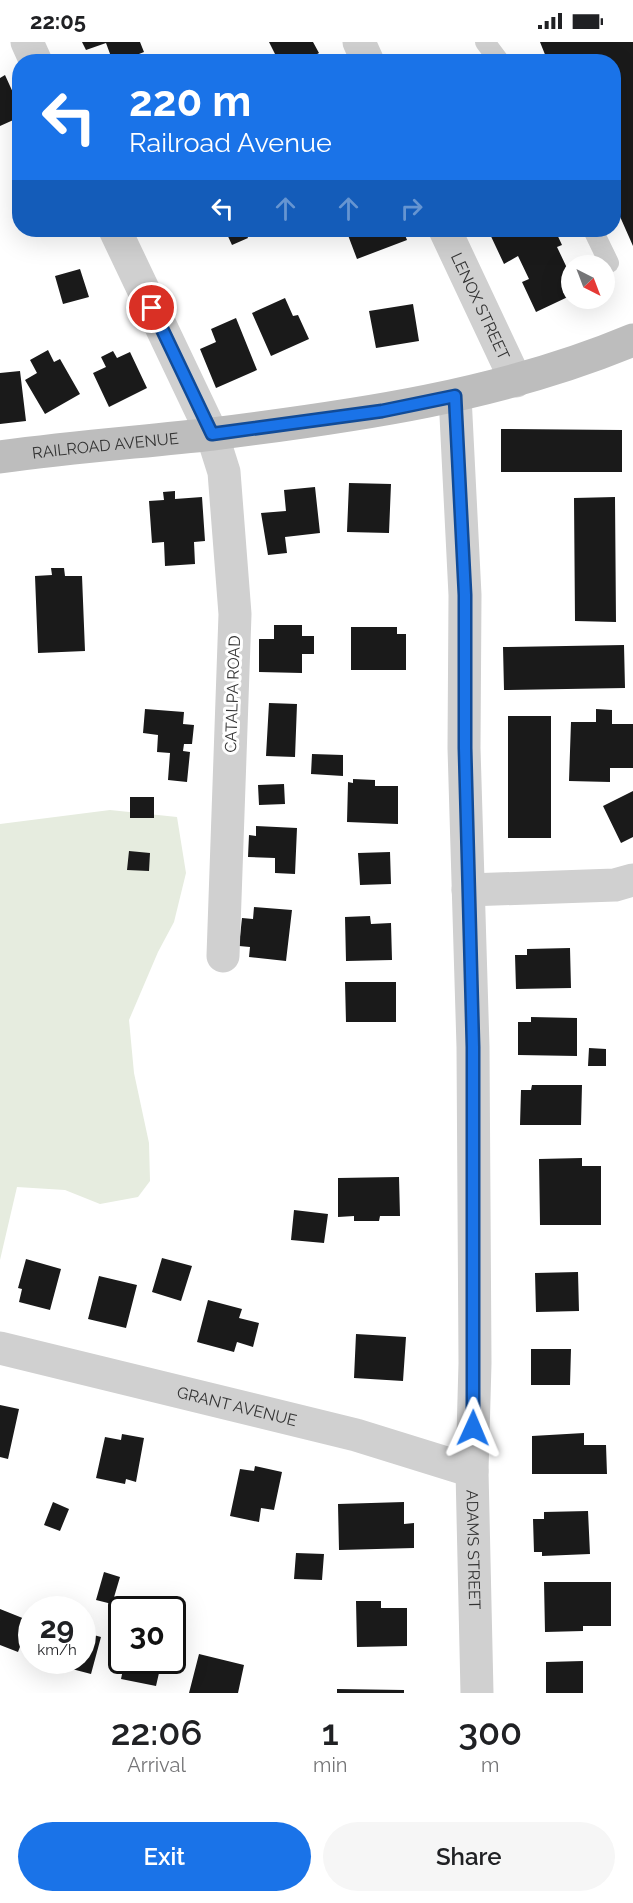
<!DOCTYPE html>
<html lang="en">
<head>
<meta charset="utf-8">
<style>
	:root { --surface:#fff; --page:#f6f6f6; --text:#202124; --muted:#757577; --accent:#1a73e8 }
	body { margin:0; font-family:Raleway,sans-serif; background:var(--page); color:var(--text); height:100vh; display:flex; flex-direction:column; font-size:22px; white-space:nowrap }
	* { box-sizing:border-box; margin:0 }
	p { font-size:20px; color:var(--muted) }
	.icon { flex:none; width:33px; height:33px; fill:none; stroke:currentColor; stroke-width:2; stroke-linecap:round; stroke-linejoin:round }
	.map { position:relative; height:1651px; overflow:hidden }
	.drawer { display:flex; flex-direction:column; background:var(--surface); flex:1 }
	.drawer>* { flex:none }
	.guide { position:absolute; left:12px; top:12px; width:609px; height:183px; border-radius:24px; box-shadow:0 6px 24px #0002; background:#1a73e8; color:#fff; overflow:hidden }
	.needle { width:39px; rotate:138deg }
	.controls { position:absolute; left:561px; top:213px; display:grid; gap:12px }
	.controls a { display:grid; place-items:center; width:54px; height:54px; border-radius:50%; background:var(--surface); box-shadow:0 6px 24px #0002; font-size:30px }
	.speed { position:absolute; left:18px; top:1554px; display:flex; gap:12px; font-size:30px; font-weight:700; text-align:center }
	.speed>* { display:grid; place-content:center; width:78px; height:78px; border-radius:50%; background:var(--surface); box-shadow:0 6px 24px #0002; line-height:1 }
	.speed small { font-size:15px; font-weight:400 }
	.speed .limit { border:3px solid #111; border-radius:9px; background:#fff; color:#111 }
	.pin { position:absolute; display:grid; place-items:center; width:51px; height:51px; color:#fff; margin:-26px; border:3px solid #fff; border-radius:50%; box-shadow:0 2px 6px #0007 }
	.me { position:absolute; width:66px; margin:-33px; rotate:1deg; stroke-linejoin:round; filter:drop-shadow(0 0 4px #0008) }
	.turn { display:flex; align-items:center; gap:21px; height:126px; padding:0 18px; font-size:27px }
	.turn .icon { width:78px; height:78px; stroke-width:2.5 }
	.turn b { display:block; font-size:42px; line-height:51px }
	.lanes { display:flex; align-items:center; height:57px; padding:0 18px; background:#0003; justify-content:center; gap:30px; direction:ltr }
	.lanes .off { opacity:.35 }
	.eta { display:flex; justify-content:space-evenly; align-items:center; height:102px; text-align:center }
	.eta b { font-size:36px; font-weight:600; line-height:42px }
	.button { display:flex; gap:12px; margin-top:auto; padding:12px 18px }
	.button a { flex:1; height:69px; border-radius:36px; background:var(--accent); color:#fff; font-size:24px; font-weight:600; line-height:69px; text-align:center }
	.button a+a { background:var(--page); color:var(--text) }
	.status { display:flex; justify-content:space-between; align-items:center; height:42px; padding:0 30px; background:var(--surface); direction:ltr }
	.status svg { height:16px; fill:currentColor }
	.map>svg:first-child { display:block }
	.green { fill:#e6ecdf }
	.building { fill:#1a1a1a }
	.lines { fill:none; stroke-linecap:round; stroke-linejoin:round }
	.lane { stroke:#d0d0d0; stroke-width:20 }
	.street { stroke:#d0d0d0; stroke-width:33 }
	.secondary { stroke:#bdbdbd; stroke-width:33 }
	.route-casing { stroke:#114b97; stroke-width:15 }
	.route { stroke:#1a73e8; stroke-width:10 }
	.labels { text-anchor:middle; stroke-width:6; stroke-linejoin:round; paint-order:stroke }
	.street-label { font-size:16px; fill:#333; stroke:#fff }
</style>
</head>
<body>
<div class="status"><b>22:05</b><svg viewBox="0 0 49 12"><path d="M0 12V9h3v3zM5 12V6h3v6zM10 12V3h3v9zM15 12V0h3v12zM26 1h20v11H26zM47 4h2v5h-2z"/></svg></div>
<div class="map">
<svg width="633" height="1651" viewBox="0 0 633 1651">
	<rect width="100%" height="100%" fill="#fff"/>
	<!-- green -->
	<path class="green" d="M110 768 177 775 186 831 174 880 158 910 129 978 134 1031 149 1101 150 1139 138 1155 100 1162 65 1148 17 1145 0 1218V782Z"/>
	<!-- building -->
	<path class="building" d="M82 0H140L144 10 119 20H113L106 1 86 8Z
		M269 0H313L319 11 303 20H279Z
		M540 0H633V204L614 161V20H548Z
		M5 33 20 66V75L0 84V36Z
		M225 188H245L248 196 232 203Z
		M346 188H403L407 198 357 217Z
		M488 188H555L562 203 557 205 567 226 572 224V253L536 270 522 240 529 237 518 214 504 222Z
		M80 227 89 255 63 262 55 234Z
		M285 256 293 274 298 273 309 297 271 314 252 271Z
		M413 262 419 299 376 306 369 269Z
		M236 276 257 328 216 346 200 307 216 300 211 287Z
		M48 308 54 320 60 317 80 352 45 372 25 338 37 331 30 318Z
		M113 309 117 316 130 310 147 346 109 365 93 331 106 325 101 315Z
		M20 329 26 379 0 382V331Z
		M501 387 622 388V430H501Z
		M349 441 391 442 389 491 347 490Z
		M315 445 320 491 285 495 287 511 268 513 261 471 286 469 284 448Z
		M175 449V457L202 455 205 499 194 500 195 522 165 524 164 500 152 501 149 459 164 458 163 450Z
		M615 455 616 580 575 579 574 456Z
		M51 526H64L65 534H82L85 609 38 611 35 534 52 533Z
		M274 583H302V594H314V612H302V631L259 630V597H274Z
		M351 585H397V592H406V628H351Z
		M624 603 625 646 504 648 503 605Z
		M269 661 297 662 295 715 266 714Z
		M145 667 184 670 183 682 194 683 192 702H184L183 709 190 710 187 740 168 738 170 711 157 710 158 693 143 691Z
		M596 667 612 668V682H633V726H610V740L569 739 571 680H596Z
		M508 674H551V796H508Z
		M312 712 343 713V734L311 732Z
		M353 737 375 738V744H398V782L347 780 348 740 353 741Z
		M284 742 285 762 259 763 258 743Z
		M633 749V795L621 801 603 764Z
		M130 755H154V776H130Z
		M256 784 297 786 295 832 275 831V816L248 815 249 793 256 794Z
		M129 809 150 811 149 829 127 828Z
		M390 810 391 842 360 843 358 811Z
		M254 865 292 868 286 919 249 915 250 905 239 904 242 876 253 877Z
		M370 874 371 882 391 881 392 918 346 919 345 875Z
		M570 906 571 946 516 947 515 913H527V907Z
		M345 940H396V980H346Z
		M531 975 577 976V1014L518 1013V980H531Z
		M589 1006 606 1007V1024H588Z
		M532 1043H582L581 1083H520L521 1048H531Z
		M582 1116V1124H601V1183H540L539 1117Z
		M399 1135 400 1174H380L379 1179H354V1174L338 1175V1136Z
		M294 1168 328 1172 324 1201 291 1198Z
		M162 1216 192 1224 181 1259 152 1250Z
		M26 1217 61 1227 50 1268 19 1260 22 1247 18 1246Z
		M578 1230 579 1269 536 1270 535 1231Z
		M99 1234 137 1243 126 1286 88 1277Z
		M208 1258 242 1267 239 1276 259 1281 253 1305 237 1300 234 1310 197 1300Z
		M356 1292 406 1295 403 1339 354 1336Z
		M531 1307H571L570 1343H531Z
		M0 1363 19 1367 8 1417 0 1415Z
		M584 1391V1403H606L607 1432H532V1394Z
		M122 1392 144 1396 136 1440 126 1437 125 1442 96 1436 105 1395 121 1398Z
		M255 1424 282 1430 274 1468 261 1466 259 1480 230 1474 240 1427 254 1429Z
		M53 1460 69 1467 60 1489 44 1483Z
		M404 1460V1482L414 1481V1506L339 1508 338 1462Z
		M588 1469 590 1512 542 1514V1510H534L533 1477H544V1470Z
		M296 1511 324 1512 322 1538 294 1537Z
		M104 1530 120 1535 112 1562 96 1558Z
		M544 1540H611V1584H583V1589L545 1590Z
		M356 1559H381V1566H407V1604L357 1605Z
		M0 1567 30 1579 18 1610 0 1603Z
		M82 1581 92 1584 90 1592 101 1595 91 1632 49 1621 50 1618H82Z
		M199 1612 244 1623 238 1651H189Z
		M125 1618H162L156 1644 121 1637Z
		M583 1619V1651H546V1620Z
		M337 1647 404 1648V1651H337Z"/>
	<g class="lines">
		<!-- lane -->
		<path class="lane" d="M485 0 500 20
			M593 188 609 221"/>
		<!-- street -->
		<g class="street">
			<path d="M27 0 36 20"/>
			<path d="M359 0 368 20"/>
			<path d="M115 188 212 392 224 430 235 572 223 914"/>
			<path id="s1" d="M445 188 516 339"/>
			<path id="s2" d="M455 354 465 553 464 706 473 1005 475 1321 472 1429 477 1651"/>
			<path d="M468 848 615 843 633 838"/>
			<path id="s3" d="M0 1306 356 1393 472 1429"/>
		</g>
		<!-- secondary -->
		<path class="secondary" id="s4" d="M0 415C71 405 142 400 213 392 356 374 499 354 633 298"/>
	</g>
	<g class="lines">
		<defs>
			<path id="route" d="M152 266 212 392 382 369 455 354 465 553V706L473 1005V1386"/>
		</defs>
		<!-- route casing -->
		<use href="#route" class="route-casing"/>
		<!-- route -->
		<use href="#route" class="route"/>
	</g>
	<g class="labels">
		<!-- street labels -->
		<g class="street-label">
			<text dy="6" stroke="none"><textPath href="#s1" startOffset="84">LENOX STREET</textPath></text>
			<text dy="6" stroke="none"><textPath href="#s4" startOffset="106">RAILROAD AVENUE</textPath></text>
			<text transform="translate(232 652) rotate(-88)" y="6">CATALPA ROAD</text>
			<text dy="6" stroke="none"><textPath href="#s3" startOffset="244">GRANT AVENUE</textPath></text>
			<text dy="6" stroke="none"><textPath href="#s2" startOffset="1154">ADAMS STREET</textPath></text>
		</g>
	</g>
</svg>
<div class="controls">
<a><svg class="needle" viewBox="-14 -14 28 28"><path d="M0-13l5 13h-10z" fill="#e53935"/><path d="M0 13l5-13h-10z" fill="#757577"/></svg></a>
</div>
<div class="speed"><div>29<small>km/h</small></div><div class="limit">30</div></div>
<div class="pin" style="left:152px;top:266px;background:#d93025"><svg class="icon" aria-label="arrive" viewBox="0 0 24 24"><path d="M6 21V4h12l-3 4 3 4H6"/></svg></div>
<svg class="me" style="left:473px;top:1386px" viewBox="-20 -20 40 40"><path d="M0-17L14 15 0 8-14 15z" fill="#1a73e8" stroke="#fff" stroke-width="4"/></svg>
<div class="guide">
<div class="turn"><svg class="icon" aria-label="left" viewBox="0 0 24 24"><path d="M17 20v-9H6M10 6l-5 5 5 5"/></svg><div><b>220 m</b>Railroad Avenue</div></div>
<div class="lanes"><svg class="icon" aria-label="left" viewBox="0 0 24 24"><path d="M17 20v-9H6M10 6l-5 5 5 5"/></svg><svg class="icon off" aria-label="ahead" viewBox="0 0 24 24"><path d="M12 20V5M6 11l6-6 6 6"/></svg><svg class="icon off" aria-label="ahead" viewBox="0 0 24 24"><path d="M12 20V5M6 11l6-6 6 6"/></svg><svg class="icon off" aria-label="right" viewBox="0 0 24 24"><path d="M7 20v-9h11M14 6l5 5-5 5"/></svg></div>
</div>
</div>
<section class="drawer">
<div class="eta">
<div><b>22:06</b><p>Arrival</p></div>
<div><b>1</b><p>min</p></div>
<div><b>300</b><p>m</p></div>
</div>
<div class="button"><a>Exit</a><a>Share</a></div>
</section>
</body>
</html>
